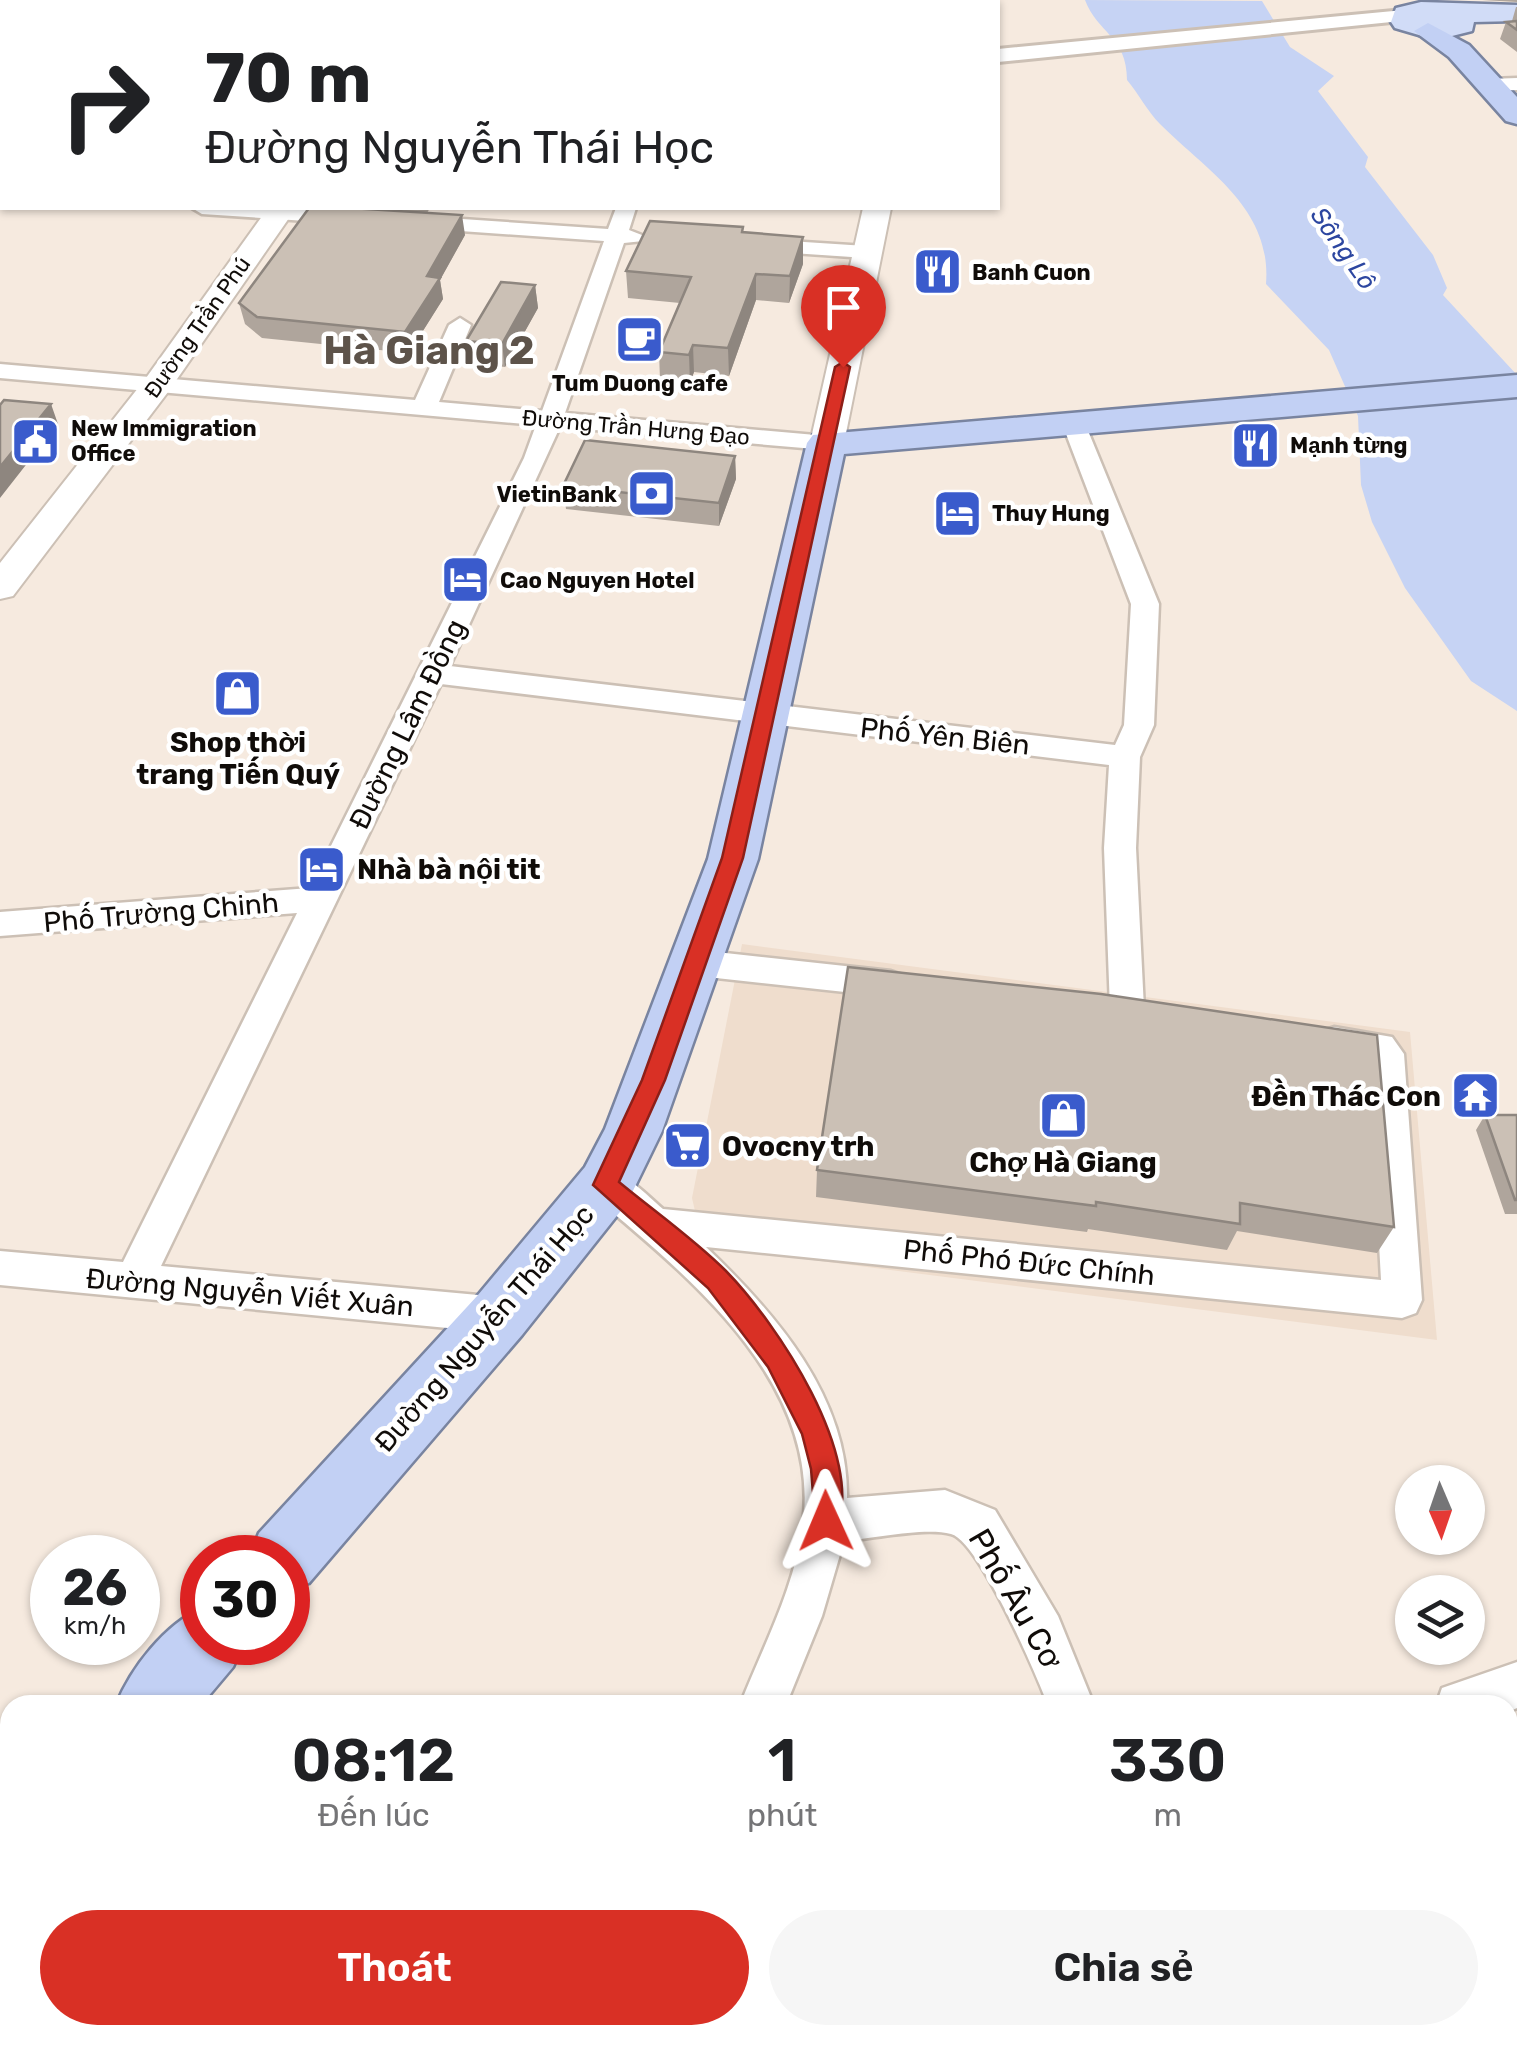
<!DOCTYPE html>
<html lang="vi">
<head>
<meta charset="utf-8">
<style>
	:root { --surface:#fff; --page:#f6f6f6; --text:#202124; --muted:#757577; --accent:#d93025 }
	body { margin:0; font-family:Rubik,sans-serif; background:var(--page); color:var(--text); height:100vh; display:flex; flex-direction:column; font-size:38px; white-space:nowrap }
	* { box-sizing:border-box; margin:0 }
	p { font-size:32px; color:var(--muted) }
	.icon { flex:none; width:55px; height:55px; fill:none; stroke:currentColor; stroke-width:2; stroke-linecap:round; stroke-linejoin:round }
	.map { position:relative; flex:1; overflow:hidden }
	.side { position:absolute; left:0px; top:1695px; width:1518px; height:350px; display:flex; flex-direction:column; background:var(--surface); border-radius:30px 30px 0 0; box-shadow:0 2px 8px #0004 }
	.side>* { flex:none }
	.banner { position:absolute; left:0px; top:0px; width:1000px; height:210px; box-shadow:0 2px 8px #0004; background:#fff; color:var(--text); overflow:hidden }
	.needle { width:65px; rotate:178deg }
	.buttons { position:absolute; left:1395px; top:1465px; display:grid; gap:20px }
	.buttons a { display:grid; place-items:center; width:90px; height:90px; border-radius:50%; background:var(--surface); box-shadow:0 2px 8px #0004; font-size:50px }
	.speed { position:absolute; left:30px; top:1535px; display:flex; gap:20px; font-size:50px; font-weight:700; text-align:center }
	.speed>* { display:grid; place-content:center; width:130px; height:130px; border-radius:50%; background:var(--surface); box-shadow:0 2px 8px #0004; line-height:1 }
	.speed small { font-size:25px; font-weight:400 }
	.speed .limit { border:15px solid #d22; background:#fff; color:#111 }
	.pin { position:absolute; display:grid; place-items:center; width:85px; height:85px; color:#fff; margin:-102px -42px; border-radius:50% 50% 50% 0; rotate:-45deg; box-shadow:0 0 10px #0007 }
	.pin .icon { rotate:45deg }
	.me { position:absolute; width:110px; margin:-55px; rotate:359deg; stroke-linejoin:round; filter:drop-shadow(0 0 8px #0008) }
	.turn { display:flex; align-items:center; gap:35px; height:210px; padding:0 40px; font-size:45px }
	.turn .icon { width:130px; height:130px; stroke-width:2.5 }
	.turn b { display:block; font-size:70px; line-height:85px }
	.eta { display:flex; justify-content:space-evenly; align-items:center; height:170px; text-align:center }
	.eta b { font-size:60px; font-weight:600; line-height:70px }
	.primary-button { display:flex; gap:20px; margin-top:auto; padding:20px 40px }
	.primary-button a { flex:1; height:115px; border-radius:60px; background:var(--accent); color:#fff; font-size:40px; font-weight:600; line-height:115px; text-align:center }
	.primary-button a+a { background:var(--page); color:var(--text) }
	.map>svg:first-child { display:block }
	.built { fill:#efddcd }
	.forest { fill:#dc9851 }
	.water { fill:#c6d3f4 }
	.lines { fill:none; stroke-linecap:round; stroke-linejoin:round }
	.stream { stroke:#c6d3f4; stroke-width:6 }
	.minor-casing { stroke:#ccc0b5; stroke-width:5 }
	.tertiary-casing { stroke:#ccc0b5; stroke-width:6 }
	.secondary-casing { stroke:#ccc0b5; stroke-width:4 }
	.primary-casing { stroke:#7984a0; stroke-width:5 }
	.trunk-casing { stroke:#7984a0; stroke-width:5 }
	.minor { fill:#fff; fill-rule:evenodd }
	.tertiary { fill:#fff; fill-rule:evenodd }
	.secondary { fill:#fff; fill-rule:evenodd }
	.primary { fill:#d1dcf7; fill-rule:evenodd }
	.trunk { fill:#c2d0f4; fill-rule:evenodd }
	.wall { fill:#afa59c }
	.shaded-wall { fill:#8e867f }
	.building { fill:#cbc0b5; stroke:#8e867f; stroke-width:2.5 }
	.route { fill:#d93025; stroke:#8d1f18; stroke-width:2.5 }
	.labels { text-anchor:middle; stroke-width:9; stroke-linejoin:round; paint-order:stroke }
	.far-poi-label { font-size:22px; font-weight:bold; fill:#100c09; stroke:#fff; text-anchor:start }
	.far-street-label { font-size:22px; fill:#100c09; stroke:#fff }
	.far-water-label { font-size:25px; font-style:italic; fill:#2c46a0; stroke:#fff }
	.street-label { font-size:28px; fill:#100c09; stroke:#fff }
	.poi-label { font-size:28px; font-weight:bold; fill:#100c09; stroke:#fff }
	.near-street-label { font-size:32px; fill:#100c09; stroke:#fff }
	.far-town-label { font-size:40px; font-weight:bold; fill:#5d534a; stroke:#fff }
</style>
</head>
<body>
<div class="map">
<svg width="1517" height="2045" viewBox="0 0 1517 2045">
	<rect width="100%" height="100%" fill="#f6eadf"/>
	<!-- built -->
	<path class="built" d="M742 944 1410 1032 1437 1340 703 1246 692 1198Z"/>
	<!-- forest -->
	<path class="forest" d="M1517 1915V2045H1406L1403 2035H1508V1925Z"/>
	<!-- water -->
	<path class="water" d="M1085 0 1262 1 1290 47 1334 76 1318 91 1368 157 1365 167 1433 255 1447 288 1443 295 1517 375V711L1471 681 1405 588 1372 522 1361 485 1358 416 1329 350 1266 284C1272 208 1207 171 1160 124 1147 111 1139 94 1127 80 1127 36 1097 33 1085 0Z"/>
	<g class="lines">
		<!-- stream -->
		<path class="stream" d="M74 2 127 0"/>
		<defs>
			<path id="minor" d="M802 0H826L828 2H804Z
				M1517 78V90L1489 91 1480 85 1489 79Z
				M0 114H2V126H0Z
				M0 188H2V200H0Z
				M192 208C219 206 346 203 361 218L351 224 202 214Z
				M616 208H636L629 230 647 237 643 241 624 243 565 413 827 436 839 443 827 450 560 427 450 666 1115 745 1124 725 1131 604 1063 426 1066 421H1084L1159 604 1154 725 1140 757 1136 848 1144 1009 1139 1019 1127 1023 1115 1019 1110 1009 1104 848 1109 765 441 684 161 1266 500 1297 514 1302 520 1315 514 1328 500 1333 0 1285V1251L123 1262 297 913 0 936V912L310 888 524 458 536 425 0 378V364L415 400 449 325 460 318 471 325 439 402 542 411 604 241 418 228 408 222 418 216 608 229Z
				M757 239 866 246 877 252 866 258 749 250V240Z
				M698 950 891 971 903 975 908 984 903 993 891 997 698 976 686 972 681 963 686 954Z
				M1334 1027 1392 1037 1404 1054 1422 1300 1416 1313 1402 1318 706 1247C775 1313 849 1397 847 1498L945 1490 995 1510 1058 1616 1094 1705H1048C1036 1674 979 1541 951 1534 924 1527 872 1539 844 1541L822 1616 786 1705H740C763 1647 795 1587 803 1524 821 1382 690 1278 593 1196L587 1185 593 1174C620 1164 643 1192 663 1209L1381 1280 1369 1060 1322 1051 1316 1041 1322 1031Z
				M1517 1662V1708L1508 1712V1705H1436L1442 1688Z
				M620 2035H672L668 2045H616Z
				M1013 2035H1066L1070 2045H1017Z
				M1274 2035H1326L1328 2045H1276Z"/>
			<path id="tertiary" d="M1404 10 1415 16 1411 20 998 62V49Z
				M0 45 2 46V59H0Z
				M368 2035H458L462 2045H372Z"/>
			<path id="secondary" d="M913 0H937V2H914Z
				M268 208H296L168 392 13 596 0 599V563L146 378Z
				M863 208H891L844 443 839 450H815L810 443Z"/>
			<path id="primary" d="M1421 2 1517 5V21L1474 22 1472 31 1436 40 1395 28 1391 22 1396 8Z"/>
			<path id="trunk" d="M1428 23 1469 45 1517 97V124L1506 121 1449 57 1414 31Z
				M1517 375V397L844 454 758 859 662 1131 627 1203 522 1335 309 1583 288 1591V1558H249L259 1533 478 1295 585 1167 605 1129 708 859 807 443 813 435Z
				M202 1608V1642H244L233 1667 201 1705H116C131 1668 165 1624 202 1608Z
				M10 1800V1882L0 1886V1804Z"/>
		</defs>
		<!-- minor casing -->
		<use href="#minor" class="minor-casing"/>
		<!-- tertiary casing -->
		<use href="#tertiary" class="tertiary-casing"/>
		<!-- secondary casing -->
		<use href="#secondary" class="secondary-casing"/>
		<!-- primary casing -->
		<use href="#primary" class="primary-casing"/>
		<!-- trunk casing -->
		<use href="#trunk" class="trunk-casing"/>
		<!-- minor -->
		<use href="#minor" class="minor"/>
		<!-- tertiary -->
		<use href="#tertiary" class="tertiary"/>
		<!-- secondary -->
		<use href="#secondary" class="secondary"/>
		<!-- primary -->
		<use href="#primary" class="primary"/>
		<!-- trunk -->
		<use href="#trunk" class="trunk"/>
	</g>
	<!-- wall -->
	<path class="wall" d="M1482 0H1517V2Z
		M1516 7H1517V52L1500 39 1506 22 1512 21Z
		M369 208H430L427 213 465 235 440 280 443 299 409 353 262 338 245 324 239 303 406 211Z
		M743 227V232L803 237V264L789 303 756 300 729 376 694 372 690 383 660 380 659 352 680 303 628 298 626 271Z
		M535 285 538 308 505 367 469 363 466 341Z
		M735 456 736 479 719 526 566 509 563 486Z
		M848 967 1394 1227 1377 1253 1237 1231 1227 1250 1088 1229 1087 1232 816 1197 817 1170Z
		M1485 1115H1517V1214H1505L1476 1130Z"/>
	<!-- shaded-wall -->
	<path class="shaded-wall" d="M462 215 465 235 440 280 443 299 409 353 405 332 427 276Z
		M803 237V264L789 303 790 276Z
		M756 274V300L729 376 728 348Z
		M535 285 538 308 505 367 502 344Z
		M693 345 694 372 690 383 689 355Z
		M51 404 58 424 0 498V467Z
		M735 456 736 479 719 526V503Z"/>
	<!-- building -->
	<path class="building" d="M199 0H330L329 2H197Z
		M1517 21V30L1506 22Z
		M309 208H350L462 215 427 276 440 278 405 332 257 317 239 303Z
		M650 221 743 227 742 232 803 237 790 276 756 274 728 348 693 345 689 355 659 352 691 277 626 271Z
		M501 282 535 285 502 344 466 341Z
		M4 400 51 404 0 467V405Z
		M585 440 735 456 719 503 563 486Z
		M848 967 1101 994 1377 1035 1394 1227 1240 1203V1224L1096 1202V1206L817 1170Z
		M1485 1115H1517V1200H1515Z"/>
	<!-- route -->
	<path class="route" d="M843 362 850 367 743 858 665 1080 619 1182C654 1211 694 1239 726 1271 776 1322 867 1457 836 1531L826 1535 816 1531 811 1469 802 1434 768 1367 708 1288 593 1185 642 1080 722 858 835 367Z"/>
	<!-- icons -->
	<defs>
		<symbol id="restaurant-square" viewBox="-11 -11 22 22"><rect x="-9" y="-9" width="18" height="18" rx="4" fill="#3a5bcc" stroke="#fff"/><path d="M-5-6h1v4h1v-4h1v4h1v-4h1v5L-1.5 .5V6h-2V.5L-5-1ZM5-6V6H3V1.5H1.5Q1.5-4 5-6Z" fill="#fff"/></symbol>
		<symbol id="cafe-square" viewBox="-11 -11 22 22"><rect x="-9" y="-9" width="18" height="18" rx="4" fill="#3a5bcc" stroke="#fff"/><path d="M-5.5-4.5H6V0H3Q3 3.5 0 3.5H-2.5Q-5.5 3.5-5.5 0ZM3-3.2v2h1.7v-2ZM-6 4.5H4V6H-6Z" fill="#fff"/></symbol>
		<symbol id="civic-square" viewBox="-11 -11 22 22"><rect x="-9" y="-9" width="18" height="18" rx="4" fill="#3a5bcc" stroke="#fff"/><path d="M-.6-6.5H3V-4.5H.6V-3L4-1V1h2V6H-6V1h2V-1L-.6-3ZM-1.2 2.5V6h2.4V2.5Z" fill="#fff"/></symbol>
		<symbol id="bank-square" viewBox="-11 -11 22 22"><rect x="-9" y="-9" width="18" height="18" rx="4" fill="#3a5bcc" stroke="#fff"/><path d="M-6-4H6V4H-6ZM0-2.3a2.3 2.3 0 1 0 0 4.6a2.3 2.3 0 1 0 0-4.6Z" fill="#fff"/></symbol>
		<symbol id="hotel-square" viewBox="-11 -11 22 22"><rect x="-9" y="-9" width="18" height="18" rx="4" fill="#3a5bcc" stroke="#fff"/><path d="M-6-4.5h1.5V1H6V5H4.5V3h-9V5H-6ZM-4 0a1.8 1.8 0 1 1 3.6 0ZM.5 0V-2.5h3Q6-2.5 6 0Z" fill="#fff"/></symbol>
		<symbol id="shop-square" viewBox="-11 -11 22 22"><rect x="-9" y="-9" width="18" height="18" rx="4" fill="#3a5bcc" stroke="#fff"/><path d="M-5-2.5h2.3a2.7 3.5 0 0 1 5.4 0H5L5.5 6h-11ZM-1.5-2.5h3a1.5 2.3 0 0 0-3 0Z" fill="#fff"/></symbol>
		<symbol id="temple-square" viewBox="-11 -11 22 22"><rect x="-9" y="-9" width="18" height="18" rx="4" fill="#3a5bcc" stroke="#fff"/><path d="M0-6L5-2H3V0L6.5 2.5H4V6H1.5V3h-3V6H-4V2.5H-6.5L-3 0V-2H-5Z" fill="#fff"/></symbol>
		<symbol id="supermarket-square" viewBox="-11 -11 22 22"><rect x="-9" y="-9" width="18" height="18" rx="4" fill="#3a5bcc" stroke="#fff"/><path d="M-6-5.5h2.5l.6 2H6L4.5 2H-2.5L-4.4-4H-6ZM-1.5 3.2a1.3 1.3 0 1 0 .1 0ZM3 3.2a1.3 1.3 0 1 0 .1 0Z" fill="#fff"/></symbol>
	</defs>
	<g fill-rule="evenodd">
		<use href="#restaurant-square" x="910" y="244" width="55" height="55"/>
		<use href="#cafe-square" x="612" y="312" width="55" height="55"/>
		<use href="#civic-square" x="8" y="414" width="55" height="55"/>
		<use href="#restaurant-square" x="1228" y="418" width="55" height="55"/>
		<use href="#bank-square" x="624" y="466" width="55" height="55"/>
		<use href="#hotel-square" x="930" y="486" width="55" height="55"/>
		<use href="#hotel-square" x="438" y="552" width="55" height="55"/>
		<use href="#shop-square" x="210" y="666" width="55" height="55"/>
		<use href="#hotel-square" x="294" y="842" width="55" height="55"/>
		<use href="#temple-square" x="1448" y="1068" width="55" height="55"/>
		<use href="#shop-square" x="1036" y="1088" width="55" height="55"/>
		<use href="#supermarket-square" x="660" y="1118" width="55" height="55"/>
	</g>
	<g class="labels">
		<!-- far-poi labels -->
		<g class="far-poi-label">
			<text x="972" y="280">Banh Cuon</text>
			<text x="640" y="391" text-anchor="middle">Tum Duong cafe</text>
			<text x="71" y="436">New Immigration<tspan x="71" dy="25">Office</tspan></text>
			<text x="1290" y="453">Mạnh từng</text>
			<text x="617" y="502" text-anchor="end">VietinBank</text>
			<text x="992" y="521">Thuy Hung</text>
			<text x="500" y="588">Cao Nguyen Hotel</text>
		</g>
		<!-- far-street labels -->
		<g class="far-street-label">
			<text transform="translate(197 327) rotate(-55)" y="8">Đường Trần Phú</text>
			<text transform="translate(636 427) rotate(5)" y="8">Đường Trần Hưng Đạo</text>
		</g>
		<!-- far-water labels -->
		<g class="far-water-label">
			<text transform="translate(1344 248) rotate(55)" y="9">Sông Lô</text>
		</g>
		<!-- street labels -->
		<g class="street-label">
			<text transform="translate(407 724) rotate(-64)" y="10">Đường Lâm Đồng</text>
			<text transform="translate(945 736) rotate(6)" y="10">Phố Yên Biên</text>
			<text transform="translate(161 912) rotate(-5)" y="10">Phố Trường Chinh</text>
			<text transform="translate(1029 1262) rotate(6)" y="10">Phố Phó Đức Chính</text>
			<text transform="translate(250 1292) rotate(5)" y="10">Đường Nguyễn Viết Xuân</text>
			<text transform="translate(484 1328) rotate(-49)" y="10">Đường Nguyễn Thái Học</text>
		</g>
		<!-- poi labels -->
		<g class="poi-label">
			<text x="238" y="752">Shop thời<tspan x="238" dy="32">trang Tiến Quý</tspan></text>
			<text x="357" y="879" text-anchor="start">Nhà bà nội tit</text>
			<text x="1441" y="1106" text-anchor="end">Đền Thác Con</text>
			<text x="722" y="1156" text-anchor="start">Ovocny trh</text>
			<text x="1063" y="1172">Chợ Hà Giang</text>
		</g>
		<!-- near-street labels -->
		<g class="near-street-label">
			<text transform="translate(1016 1599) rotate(60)" y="11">Phố Âu Cơ</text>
		</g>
		<!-- far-town labels -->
		<g class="far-town-label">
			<text x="429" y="364">Hà Giang 2</text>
		</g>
	</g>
</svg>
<div class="buttons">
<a><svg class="needle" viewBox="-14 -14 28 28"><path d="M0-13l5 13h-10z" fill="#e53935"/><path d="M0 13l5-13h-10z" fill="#757577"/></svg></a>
<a><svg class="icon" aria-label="layers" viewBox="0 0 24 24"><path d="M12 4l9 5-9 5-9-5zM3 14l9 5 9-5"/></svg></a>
</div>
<div class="speed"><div>26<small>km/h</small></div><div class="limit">30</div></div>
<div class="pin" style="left:843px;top:367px;background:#d93025"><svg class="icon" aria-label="arrive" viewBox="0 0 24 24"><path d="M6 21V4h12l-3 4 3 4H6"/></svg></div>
<svg class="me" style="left:826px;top:1521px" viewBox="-20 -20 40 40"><path d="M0-17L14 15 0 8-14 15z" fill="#d93025" stroke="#fff" stroke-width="4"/></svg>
<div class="banner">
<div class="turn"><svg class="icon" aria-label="right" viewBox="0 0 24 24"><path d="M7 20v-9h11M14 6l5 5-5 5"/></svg><div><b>70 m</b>Đường Nguyễn Thái Học</div></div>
</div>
<section class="side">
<div class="eta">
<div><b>08:12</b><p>Đến lúc</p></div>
<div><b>1</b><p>phút</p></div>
<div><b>330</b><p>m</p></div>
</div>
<div class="primary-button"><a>Thoát</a><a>Chia sẻ</a></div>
</section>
</div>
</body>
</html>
